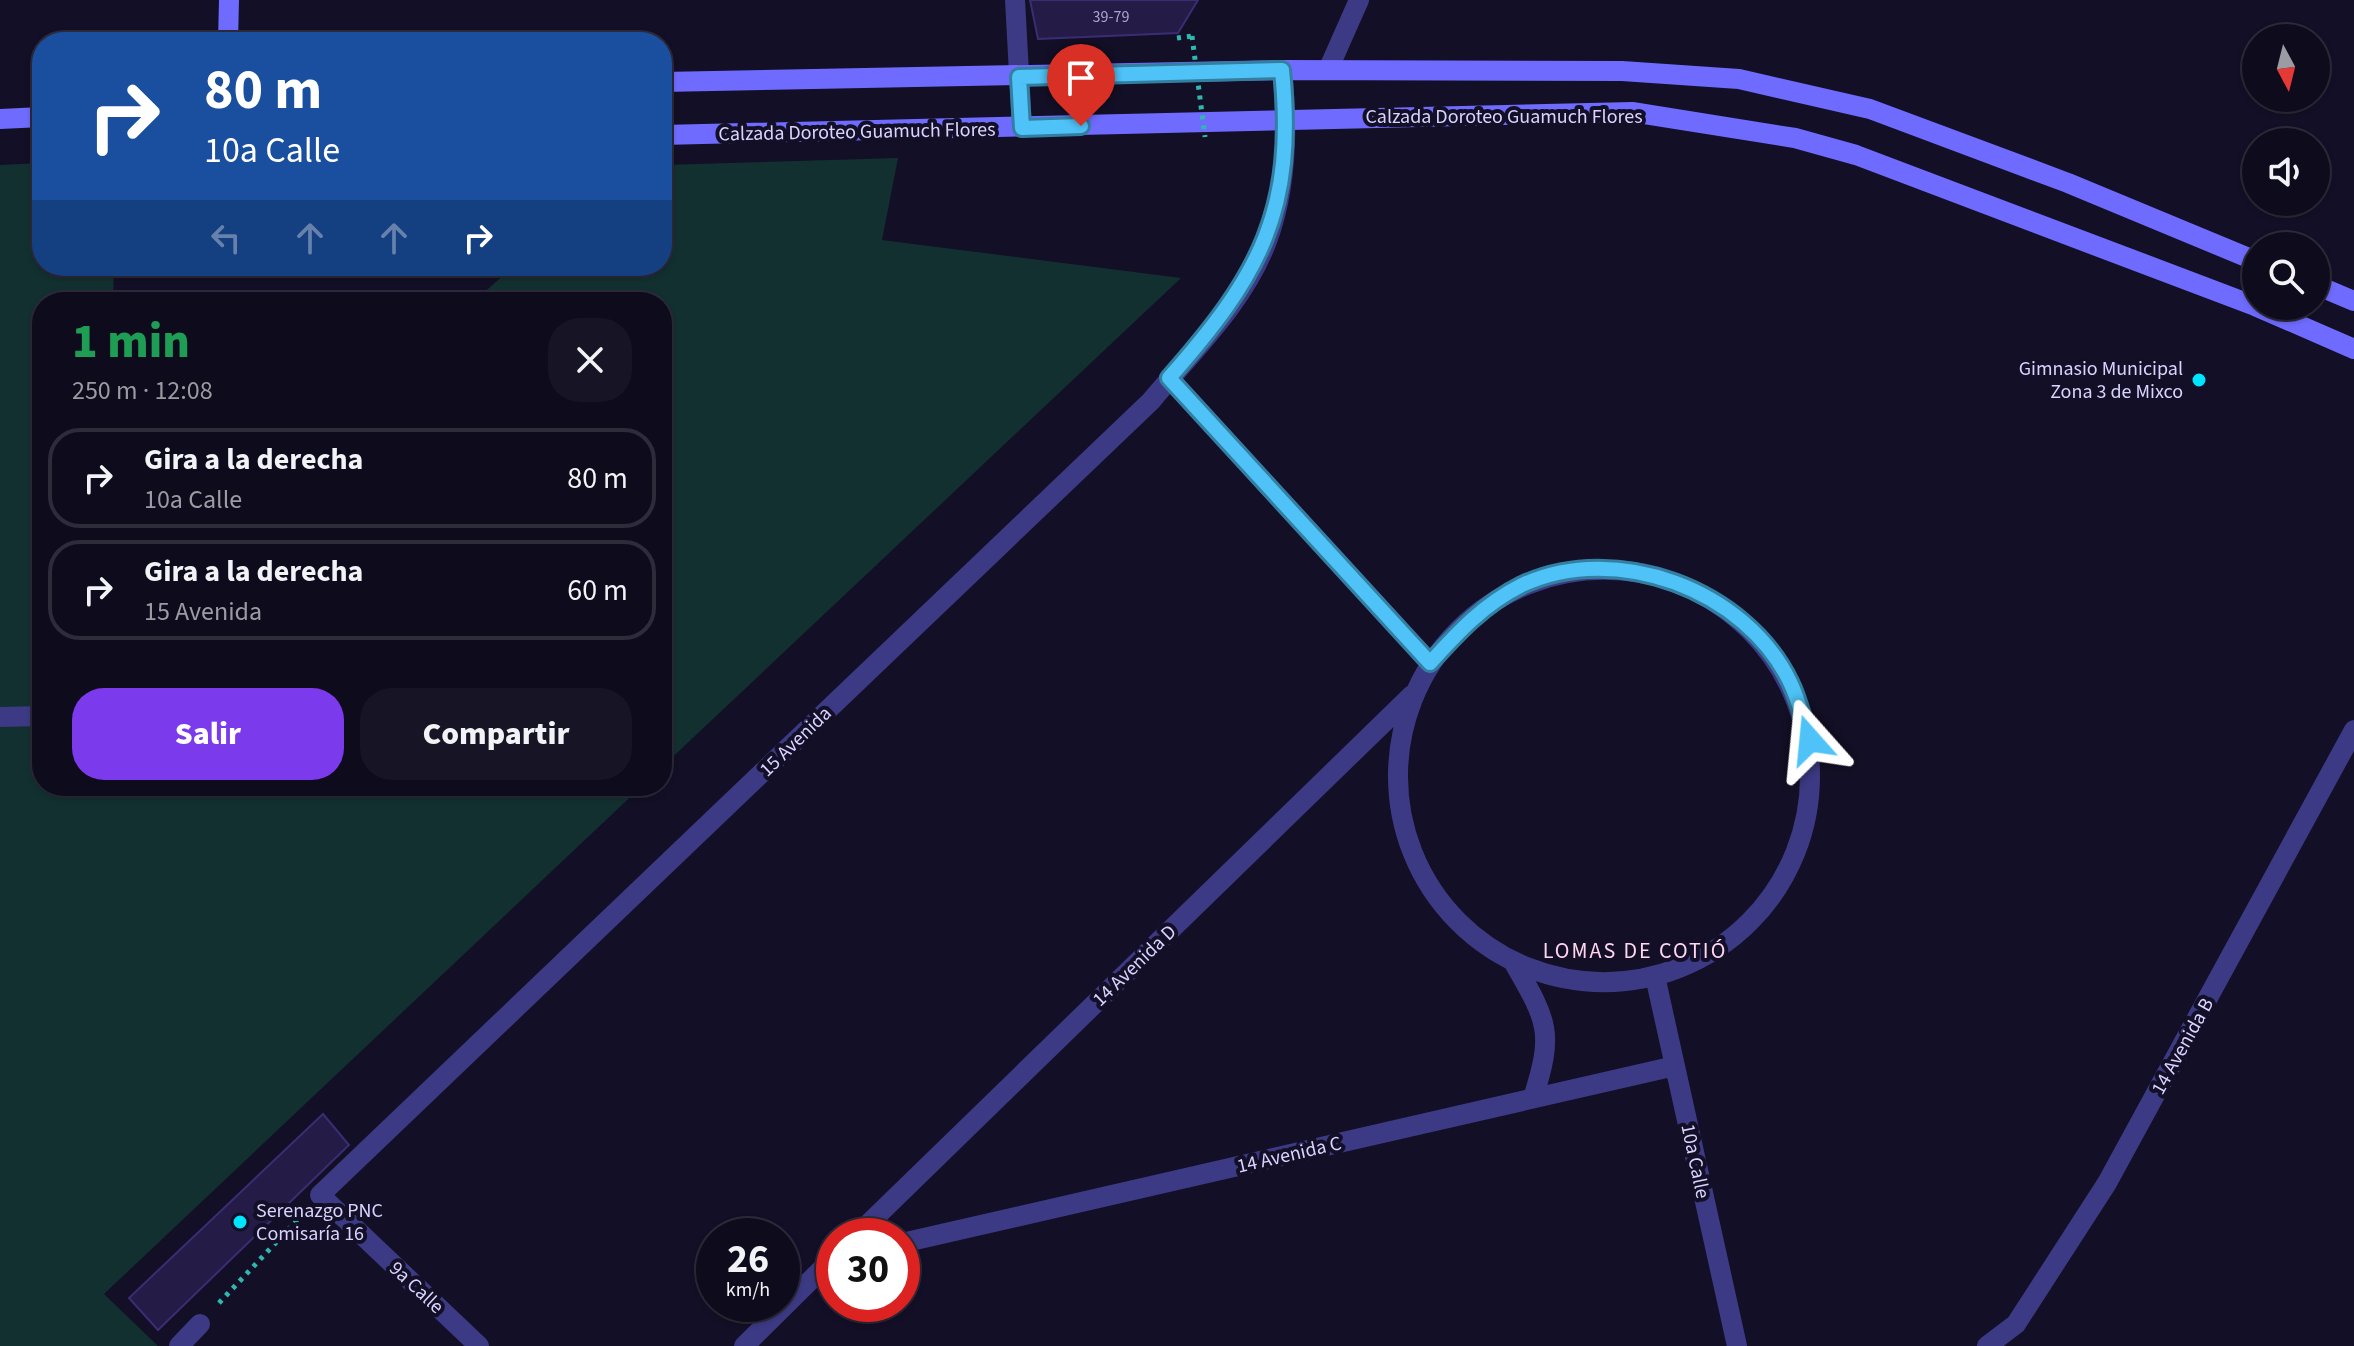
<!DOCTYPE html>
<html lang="es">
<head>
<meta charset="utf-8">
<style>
	:root { --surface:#0e0b1c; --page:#171425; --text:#f1f3f6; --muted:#9b9ba3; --line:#2e2b3b; --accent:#7c3aed }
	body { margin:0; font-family:"Source Sans 3",sans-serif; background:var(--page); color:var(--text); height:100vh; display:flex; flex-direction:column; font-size:30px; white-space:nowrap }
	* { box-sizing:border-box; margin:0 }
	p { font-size:26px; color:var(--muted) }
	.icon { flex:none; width:44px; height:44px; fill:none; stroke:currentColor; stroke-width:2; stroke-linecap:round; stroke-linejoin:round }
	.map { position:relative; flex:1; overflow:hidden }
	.side { position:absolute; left:32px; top:292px; width:640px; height:504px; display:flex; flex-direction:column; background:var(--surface); border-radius:32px; box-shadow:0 2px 6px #0004,0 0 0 2px var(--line) }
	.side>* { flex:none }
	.banner { position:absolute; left:32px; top:32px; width:640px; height:244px; border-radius:32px; box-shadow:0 2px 6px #0004,0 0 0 2px var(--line); background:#1a4fa0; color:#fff; overflow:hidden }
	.needle { width:52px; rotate:173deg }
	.controls { position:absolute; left:2242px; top:24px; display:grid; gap:16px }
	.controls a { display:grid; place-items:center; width:88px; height:88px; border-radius:50%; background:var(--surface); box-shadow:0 2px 6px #0004,0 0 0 2px var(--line); font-size:40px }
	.speed { position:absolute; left:696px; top:1218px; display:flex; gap:16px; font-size:40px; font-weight:700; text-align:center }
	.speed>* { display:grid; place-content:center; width:104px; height:104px; border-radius:50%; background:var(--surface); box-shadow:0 2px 6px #0004,0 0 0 2px var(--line); line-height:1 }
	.speed small { font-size:20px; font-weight:400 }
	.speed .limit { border:12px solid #d22; background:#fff; color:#111 }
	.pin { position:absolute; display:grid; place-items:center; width:68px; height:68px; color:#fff; margin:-82px -34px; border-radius:50% 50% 50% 0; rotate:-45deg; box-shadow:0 0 8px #0007 }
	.pin .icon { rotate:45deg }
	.me { position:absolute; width:88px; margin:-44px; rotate:342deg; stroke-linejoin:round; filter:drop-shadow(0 0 6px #0008) }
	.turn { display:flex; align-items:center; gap:28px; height:168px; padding:0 40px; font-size:36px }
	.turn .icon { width:104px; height:104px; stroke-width:2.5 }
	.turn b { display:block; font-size:56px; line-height:68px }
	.lanes { display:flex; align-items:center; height:76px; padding:0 40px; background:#0003; justify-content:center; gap:40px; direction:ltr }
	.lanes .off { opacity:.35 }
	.round { display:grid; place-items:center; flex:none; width:84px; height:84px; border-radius:32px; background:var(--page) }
	.overview { display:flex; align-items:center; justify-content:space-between; height:136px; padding:0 40px }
	h1 { font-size:48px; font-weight:800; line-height:60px; color:#1e9e55 }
	.primary-button { display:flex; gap:16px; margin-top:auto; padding:16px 40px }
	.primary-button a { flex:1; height:92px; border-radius:32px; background:var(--accent); color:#fff; font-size:32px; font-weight:800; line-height:92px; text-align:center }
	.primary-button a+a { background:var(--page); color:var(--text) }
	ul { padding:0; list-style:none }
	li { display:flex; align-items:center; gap:24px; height:100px; margin:0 16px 12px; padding:0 24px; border:4px solid var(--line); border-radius:32px }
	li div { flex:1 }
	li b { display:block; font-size:30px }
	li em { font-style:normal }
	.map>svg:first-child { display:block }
	.green { fill:#12302f }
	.building { fill:#241b47; stroke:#3b2d73; stroke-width:2 }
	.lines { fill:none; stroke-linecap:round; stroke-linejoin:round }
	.path { stroke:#2fb8b0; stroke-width:5; stroke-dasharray:4 6; stroke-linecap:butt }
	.lane { stroke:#3d3a85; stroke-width:20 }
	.street { stroke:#3d3a85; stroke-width:20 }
	.secondary { stroke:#6f6bff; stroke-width:20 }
	.path-bridge { stroke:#2fb8b0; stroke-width:5; stroke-dasharray:4 6; stroke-linecap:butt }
	.route-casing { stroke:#337fa1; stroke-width:20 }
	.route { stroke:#4fc3f7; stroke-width:14 }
	.poi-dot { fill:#00e5ff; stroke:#130f26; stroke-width:3 }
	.labels { text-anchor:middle; stroke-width:8; stroke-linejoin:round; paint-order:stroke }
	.number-label { font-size:16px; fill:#aca6d1 }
	.street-label { font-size:20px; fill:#d9d4ff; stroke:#130f26 }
	.poi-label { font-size:20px; fill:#d9d4ff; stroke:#130f26; text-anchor:end }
	.neighbourhood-label { font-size:22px; letter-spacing:2px; fill:#ffd6f0; stroke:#130f26 }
</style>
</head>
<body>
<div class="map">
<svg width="2354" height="1346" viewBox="0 0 2354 1346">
	<rect width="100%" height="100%" fill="#130f26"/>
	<!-- green -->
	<path class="green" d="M898 158 882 240 1181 278 662 767V302H473L514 266H662V165Z
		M42 163V266H114L113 302H42V786H642L104 1294 158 1346H0V165Z"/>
	<!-- building -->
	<path class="building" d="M1030 0H1198L1178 33 1038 39Z
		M323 1114 349 1145 158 1330 129 1298Z"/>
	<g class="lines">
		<!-- path -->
		<path class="path" d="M1177 38 1192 36
			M219 1303 300 1217"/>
		<!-- lane -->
		<path class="lane" d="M1015 0 1022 128
			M1328 70 1359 0
			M0 717 42 716"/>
		<!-- street -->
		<path class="street" d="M1169 378 1430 663
			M1398 776a206 206 0 1 1 412 0a206 206 0 1 1-412 0Z
			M1514 963C1548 1022 1554 1032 1533 1098
			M1655 976 1737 1346
			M856 1236 1412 695
			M902 1243 1675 1066
			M179 1346 200 1324
			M479 1346 320 1195 1151 401C1192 352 1244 303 1267 241 1287 188 1288 126 1282 70
			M744 1346 834 1257
			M1987 1346 2016 1324 2107 1183 2354 730"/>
		<!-- secondary -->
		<path class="secondary" d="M228 42 229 0
			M662 82 1282 70 1622 71 1739 79 1870 109 2068 183 2256 261
			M0 119 42 117
			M662 135 1632 112 1795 138 1856 155 2255 306 2354 349
			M2316 285 2354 301"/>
		<!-- path-bridge -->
		<path class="path-bridge" d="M1192 36 1205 137"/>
	</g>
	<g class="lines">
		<defs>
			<path id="route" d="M1081 126 1022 128 1019 77 1282 70C1296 211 1260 275 1169 378L1430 663C1458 632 1484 604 1522 585 1616 541 1746 590 1790 682 1799 700 1803 721 1810 740"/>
		</defs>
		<!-- route casing -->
		<use href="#route" class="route-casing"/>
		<!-- route -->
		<use href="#route" class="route"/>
	</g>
	<!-- markers -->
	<g class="poi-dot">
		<circle cx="2199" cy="380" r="8"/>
		<circle cx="240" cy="1222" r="8"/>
	</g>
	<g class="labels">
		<!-- number labels -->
		<g class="number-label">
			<text x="1111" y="22">39-79</text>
		</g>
		<!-- street labels -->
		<g class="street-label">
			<text x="1504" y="123">Calzada Doroteo Guamuch Flores</text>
			<text transform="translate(857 131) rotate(-1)" y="7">Calzada Doroteo Guamuch Flores</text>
			<text transform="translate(795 741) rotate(-44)" y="7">15 Avenida</text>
			<text transform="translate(1134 965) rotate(-44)" y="7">14 Avenida D</text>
			<text transform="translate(2182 1046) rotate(-61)" y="7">14 Avenida B</text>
			<text transform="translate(1289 1154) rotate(-13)" y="7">14 Avenida C</text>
			<text transform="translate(1696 1161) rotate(78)" y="7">10a Calle</text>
			<text transform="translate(417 1287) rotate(43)" y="7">9a Calle</text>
		</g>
		<!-- poi labels -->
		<g class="poi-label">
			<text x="2183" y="375">Gimnasio Municipal<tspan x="2183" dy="23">Zona 3 de Mixco</tspan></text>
			<text x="256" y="1217" text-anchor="start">Serenazgo PNC<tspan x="256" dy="23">Comisaría 16</tspan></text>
		</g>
		<!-- neighbourhood labels -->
		<g class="neighbourhood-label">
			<text x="1635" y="958">LOMAS DE COTIÓ</text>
		</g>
	</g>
</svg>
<div class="controls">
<a><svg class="needle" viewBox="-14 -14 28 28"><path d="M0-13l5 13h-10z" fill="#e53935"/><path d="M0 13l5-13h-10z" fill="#9b9ba3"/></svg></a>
<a><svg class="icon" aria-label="sound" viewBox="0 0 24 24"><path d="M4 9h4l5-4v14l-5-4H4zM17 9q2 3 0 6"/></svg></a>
<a><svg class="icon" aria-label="search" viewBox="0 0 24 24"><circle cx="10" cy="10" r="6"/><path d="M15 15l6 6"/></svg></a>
</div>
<div class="speed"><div>26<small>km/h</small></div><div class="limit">30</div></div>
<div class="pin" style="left:1081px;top:126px;background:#d93025"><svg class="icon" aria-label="arrive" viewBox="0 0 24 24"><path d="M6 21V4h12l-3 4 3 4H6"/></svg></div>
<svg class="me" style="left:1810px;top:740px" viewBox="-20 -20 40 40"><path d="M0-17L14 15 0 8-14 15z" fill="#4fc3f7" stroke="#fff" stroke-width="4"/></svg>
<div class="banner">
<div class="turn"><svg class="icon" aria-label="right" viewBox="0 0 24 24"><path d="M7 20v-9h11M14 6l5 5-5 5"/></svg><div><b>80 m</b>10a Calle</div></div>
<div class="lanes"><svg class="icon off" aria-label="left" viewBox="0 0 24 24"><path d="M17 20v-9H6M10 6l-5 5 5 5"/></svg><svg class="icon off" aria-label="ahead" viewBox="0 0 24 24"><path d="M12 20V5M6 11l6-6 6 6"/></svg><svg class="icon off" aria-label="ahead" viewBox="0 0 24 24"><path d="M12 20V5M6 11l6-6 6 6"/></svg><svg class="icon" aria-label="right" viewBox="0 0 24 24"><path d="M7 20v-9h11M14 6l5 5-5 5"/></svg></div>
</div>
<section class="side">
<div class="overview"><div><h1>1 min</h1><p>250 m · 12:08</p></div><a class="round"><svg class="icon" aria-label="close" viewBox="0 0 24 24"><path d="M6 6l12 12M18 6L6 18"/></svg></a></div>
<ul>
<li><svg class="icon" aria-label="right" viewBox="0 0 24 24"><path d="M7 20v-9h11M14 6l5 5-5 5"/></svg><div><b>Gira a la derecha</b><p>10a Calle</p></div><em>80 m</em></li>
<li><svg class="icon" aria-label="right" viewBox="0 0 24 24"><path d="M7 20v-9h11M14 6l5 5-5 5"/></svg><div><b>Gira a la derecha</b><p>15 Avenida</p></div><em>60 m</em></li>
</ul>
<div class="primary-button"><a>Salir</a><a>Compartir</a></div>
</section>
</div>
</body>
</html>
